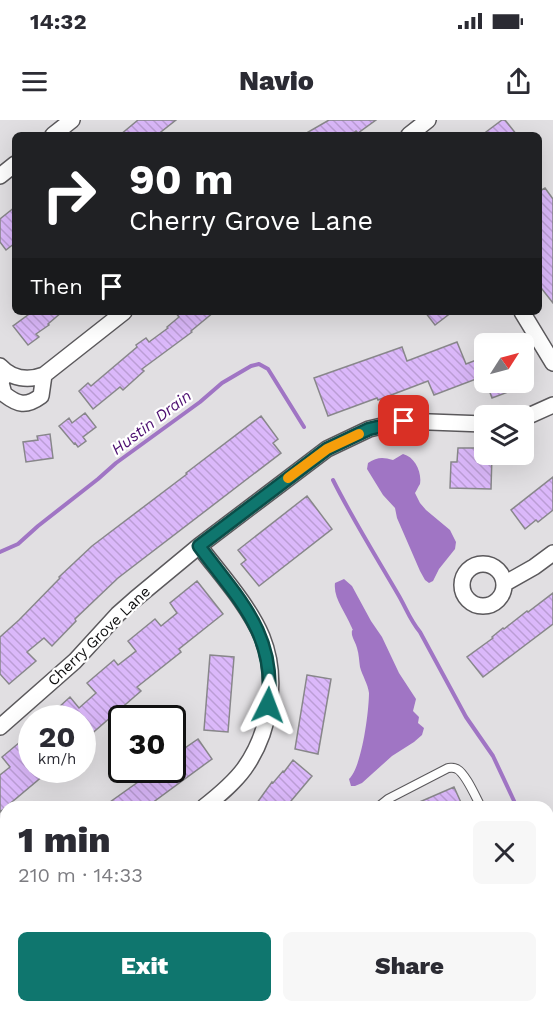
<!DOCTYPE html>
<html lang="en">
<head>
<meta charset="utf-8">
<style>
	:root { --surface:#fff; --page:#f7f7f7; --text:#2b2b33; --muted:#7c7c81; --accent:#0f766e }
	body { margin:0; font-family:"Work Sans",sans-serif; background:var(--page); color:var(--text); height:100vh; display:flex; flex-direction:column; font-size:22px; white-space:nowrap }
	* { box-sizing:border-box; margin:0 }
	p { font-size:20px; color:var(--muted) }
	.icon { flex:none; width:33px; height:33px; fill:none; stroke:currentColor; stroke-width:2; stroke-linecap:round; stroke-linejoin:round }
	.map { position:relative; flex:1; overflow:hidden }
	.side { position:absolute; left:0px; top:681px; width:554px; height:212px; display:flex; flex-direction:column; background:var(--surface); border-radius:18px 18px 0 0; box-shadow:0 6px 24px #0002 }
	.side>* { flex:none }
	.hud { position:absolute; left:12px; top:12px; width:530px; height:183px; border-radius:9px; box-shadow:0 6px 24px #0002; background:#202124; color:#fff; overflow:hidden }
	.needle { width:39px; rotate:54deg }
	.fabs { position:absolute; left:474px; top:213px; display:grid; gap:12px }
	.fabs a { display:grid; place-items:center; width:60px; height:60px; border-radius:9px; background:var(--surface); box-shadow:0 6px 24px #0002; font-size:30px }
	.speed { position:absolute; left:18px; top:585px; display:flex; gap:12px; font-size:30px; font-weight:700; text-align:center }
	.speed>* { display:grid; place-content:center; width:78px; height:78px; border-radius:50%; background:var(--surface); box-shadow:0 6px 24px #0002; line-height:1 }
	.speed small { font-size:15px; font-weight:400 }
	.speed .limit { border:3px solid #111; border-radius:9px; background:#fff; color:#111 }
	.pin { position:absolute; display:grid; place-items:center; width:51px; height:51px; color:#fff; margin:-26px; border-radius:12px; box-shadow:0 3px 9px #0006 }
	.me { position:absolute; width:66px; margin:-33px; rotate:3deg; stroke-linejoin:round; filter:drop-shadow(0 0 4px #0008) }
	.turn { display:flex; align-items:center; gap:21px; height:126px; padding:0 18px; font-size:27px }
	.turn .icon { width:78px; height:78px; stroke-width:2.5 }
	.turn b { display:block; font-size:42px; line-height:51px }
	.then { display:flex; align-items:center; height:57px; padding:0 18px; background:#0003; gap:12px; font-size:22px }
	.round { display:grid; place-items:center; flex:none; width:63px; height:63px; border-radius:9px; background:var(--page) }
	.overview { display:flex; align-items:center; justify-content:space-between; height:102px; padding:0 18px }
	h1 { font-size:36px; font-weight:800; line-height:45px }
	.button { display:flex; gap:12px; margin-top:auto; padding:12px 18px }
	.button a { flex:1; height:69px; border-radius:9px; background:var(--accent); color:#fff; font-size:24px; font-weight:800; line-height:69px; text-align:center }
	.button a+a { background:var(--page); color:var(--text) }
	.status { display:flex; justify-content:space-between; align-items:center; height:42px; padding:0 30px; background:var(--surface); direction:ltr }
	.status svg { height:16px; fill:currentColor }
	header { display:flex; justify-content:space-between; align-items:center; height:78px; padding:0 18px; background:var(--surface); font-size:27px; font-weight:800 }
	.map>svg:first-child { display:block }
	.water { fill:#a075c4 }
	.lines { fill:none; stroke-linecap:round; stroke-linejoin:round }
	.stream { stroke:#a075c4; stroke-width:4 }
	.building { fill:url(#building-back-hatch); stroke:#88878a; stroke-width:1.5 }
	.service-casing { stroke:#5b595c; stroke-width:10 }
	.minor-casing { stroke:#5b595c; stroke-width:18 }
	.service { stroke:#fff; stroke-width:8 }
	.minor { stroke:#fff; stroke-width:15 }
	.route-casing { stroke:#0a4d48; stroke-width:15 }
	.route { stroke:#0f766e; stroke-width:10 }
	.slow { stroke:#f59e0b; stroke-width:10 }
	.labels { text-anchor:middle; stroke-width:4.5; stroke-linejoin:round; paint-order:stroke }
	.street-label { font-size:15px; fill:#0d0d0e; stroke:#fff }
	.water-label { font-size:16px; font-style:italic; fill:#4c0e70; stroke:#fff }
</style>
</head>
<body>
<div class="status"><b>14:32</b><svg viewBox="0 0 49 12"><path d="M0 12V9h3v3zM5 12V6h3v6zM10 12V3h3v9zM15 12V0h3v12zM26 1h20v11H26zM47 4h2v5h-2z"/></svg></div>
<header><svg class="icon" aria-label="menu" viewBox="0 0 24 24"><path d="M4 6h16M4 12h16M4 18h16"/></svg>Navio<svg class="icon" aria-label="share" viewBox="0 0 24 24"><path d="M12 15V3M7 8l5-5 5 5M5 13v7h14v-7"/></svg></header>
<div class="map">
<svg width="553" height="892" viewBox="0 0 553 892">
	<defs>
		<pattern id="building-back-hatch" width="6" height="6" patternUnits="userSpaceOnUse" patternTransform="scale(1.5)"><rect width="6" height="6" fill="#dbb8fa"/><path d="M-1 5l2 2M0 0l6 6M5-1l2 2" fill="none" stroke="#bb9dd5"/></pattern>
	</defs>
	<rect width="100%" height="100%" fill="#e1dfe2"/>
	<!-- water -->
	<path class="water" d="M403 334C415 337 422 352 420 364 419 365 416 372 415 373L420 383 426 390 450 410 456 422 455 429 439 449 433 461 429 463 425 460 420 451 397 398 395 388 383 375 367 349 368 343C377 337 383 337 393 340Z
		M344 459 352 466 371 501 382 517 399 553 416 579 413 591 419 597 418 603 424 608 422 615 414 622 392 636 362 663 355 666H351L349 659C362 647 369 591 369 573 368 564 362 555 360 547 359 541 359 534 357 528 356 524 353 519 352 515 351 506 355 514 351 506 346 493 333 478 335 463Z"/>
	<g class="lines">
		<!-- stream -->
		<path class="stream" d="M333 360C353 400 377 438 399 476 407 490 410 500 420 512L466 597 493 636 515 683
			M0 432 18 424 38 406 98 359 116 343 200 282 222 263 251 246 259 244 268 249 304 307
			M497 886V892"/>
	</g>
	<!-- building -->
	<path class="building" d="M138 0H176L157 15H120Z
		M329 0H376L358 13 356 11 351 15H303Z
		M502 0H505L517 15H482Z
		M545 68 553 79V183L538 164V72Z
		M15 87V123L6 130 0 122V99Z
		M32 192H62L48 204 49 205 36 214 39 217 28 225 13 206Z
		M175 192H214L191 211 192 212 142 249 144 251 123 270 120 267 93 289 79 271 88 263 91 266 137 227 136 225 146 218 149 222 168 208 167 207 179 197Z
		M425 192H452L435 205Z
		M457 222 466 244 484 237V256L434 275 428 261 378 280 377 278 328 296 314 258 402 227 407 241Z
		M486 262H529V264L492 278Z
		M85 293 96 307 83 317 86 321 78 327 75 323 74 324 59 306 69 298 72 303Z
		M261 296 278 319 273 323 281 333 118 458 75 499 76 501 52 526 44 518 27 532 36 541 9 564 0 554V517L19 500 60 458 59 457 92 426 187 354 186 353Z
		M50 314 53 338 26 342 23 322 38 320 37 316Z
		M458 328H484V334H492L491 369 450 368 451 342H457Z
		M553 357V390L538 402 536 400 525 409 511 390Z
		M307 376 332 409 259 466 241 444 246 440 238 430Z
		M197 461 223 494 179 529 181 532 137 567 141 571 82 622V598H47L70 577 79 588 96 573 87 563 114 540 118 545 136 531 128 521 155 499 161 506 177 493 170 483Z
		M553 473V504L483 557 467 537 493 518 492 517 503 508 504 509 527 491 528 492Z
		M210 535 234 537 228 612 204 610Z
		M307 555 331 559 318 634 295 629Z
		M32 612V650H50L0 692V655L10 647 2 637Z
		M198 619 212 639 152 683 151 682 144 687H103L155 650H172V637Z
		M293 640 312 656 286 687H254L272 662 273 663 283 651 284 652Z
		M454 667 463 687H408Z"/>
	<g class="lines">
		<defs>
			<path id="service" d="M378 687 388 679 448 648C452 648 453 647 457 649 466 654 476 678 481 687"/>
			<path id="minor" d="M53 15 72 0
				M409 15 428 0
				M0 56 15 44
				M522 192 553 243
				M0 246C12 259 28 261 44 255L124 192
				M5 252 1 263 4 274C18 285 26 287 41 276L44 255
				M524 298 553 285
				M199 426C220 454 248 484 262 517 279 559 270 613 244 649 233 664 218 676 204 687
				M462 465a21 21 0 1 1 42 0a21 21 0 1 1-42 0Z
				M504 464 534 447 553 433
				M0 607 75 541 118 494 135 479 199 426 327 329 369 309 403 301 484 304
				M548 711 553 710
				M0 836 6 831
				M212 886 216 892
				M251 892 258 886"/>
		</defs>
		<!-- service casing -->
		<use href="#service" class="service-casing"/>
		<!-- minor casing -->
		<use href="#minor" class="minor-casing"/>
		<!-- service -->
		<use href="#service" class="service"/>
		<!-- minor -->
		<use href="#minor" class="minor"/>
	</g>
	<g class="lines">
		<defs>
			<path id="route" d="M268 585C277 514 238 479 199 426L327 329 369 309 404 301"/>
		</defs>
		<!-- route casing -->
		<use href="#route" class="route-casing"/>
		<!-- route -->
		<use href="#route" class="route"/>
		<!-- slow -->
		<path class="slow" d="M288 358 327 329 359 314"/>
	</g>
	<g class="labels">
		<!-- street labels -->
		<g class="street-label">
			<text transform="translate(99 516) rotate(-44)" y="5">Cherry Grove Lane</text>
		</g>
		<!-- water labels -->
		<g class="water-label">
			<text transform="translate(151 302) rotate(-37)" y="6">Hustin Drain</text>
		</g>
	</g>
</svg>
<div class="fabs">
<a><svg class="needle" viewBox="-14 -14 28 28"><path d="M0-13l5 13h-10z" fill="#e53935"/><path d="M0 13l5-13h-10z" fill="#7c7c81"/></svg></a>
<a><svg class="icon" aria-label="layers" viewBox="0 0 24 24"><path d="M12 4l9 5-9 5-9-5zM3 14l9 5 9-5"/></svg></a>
</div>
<div class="speed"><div>20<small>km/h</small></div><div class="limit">30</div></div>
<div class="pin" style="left:404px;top:301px;background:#d93025"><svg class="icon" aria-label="arrive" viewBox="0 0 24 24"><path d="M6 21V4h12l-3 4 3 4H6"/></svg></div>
<svg class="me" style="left:268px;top:585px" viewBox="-20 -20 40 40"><path d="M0-17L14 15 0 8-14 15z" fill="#0f766e" stroke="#fff" stroke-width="4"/></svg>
<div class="hud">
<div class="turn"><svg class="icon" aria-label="right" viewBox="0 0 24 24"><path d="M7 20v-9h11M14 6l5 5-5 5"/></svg><div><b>90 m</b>Cherry Grove Lane</div></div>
<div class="then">Then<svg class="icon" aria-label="arrive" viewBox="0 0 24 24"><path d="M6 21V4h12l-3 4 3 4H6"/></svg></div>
</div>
<section class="side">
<div class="overview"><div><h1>1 min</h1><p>210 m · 14:33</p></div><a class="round"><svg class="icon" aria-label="close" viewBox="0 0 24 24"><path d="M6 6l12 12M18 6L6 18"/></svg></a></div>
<div class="button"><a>Exit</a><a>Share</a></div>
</section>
</div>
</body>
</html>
